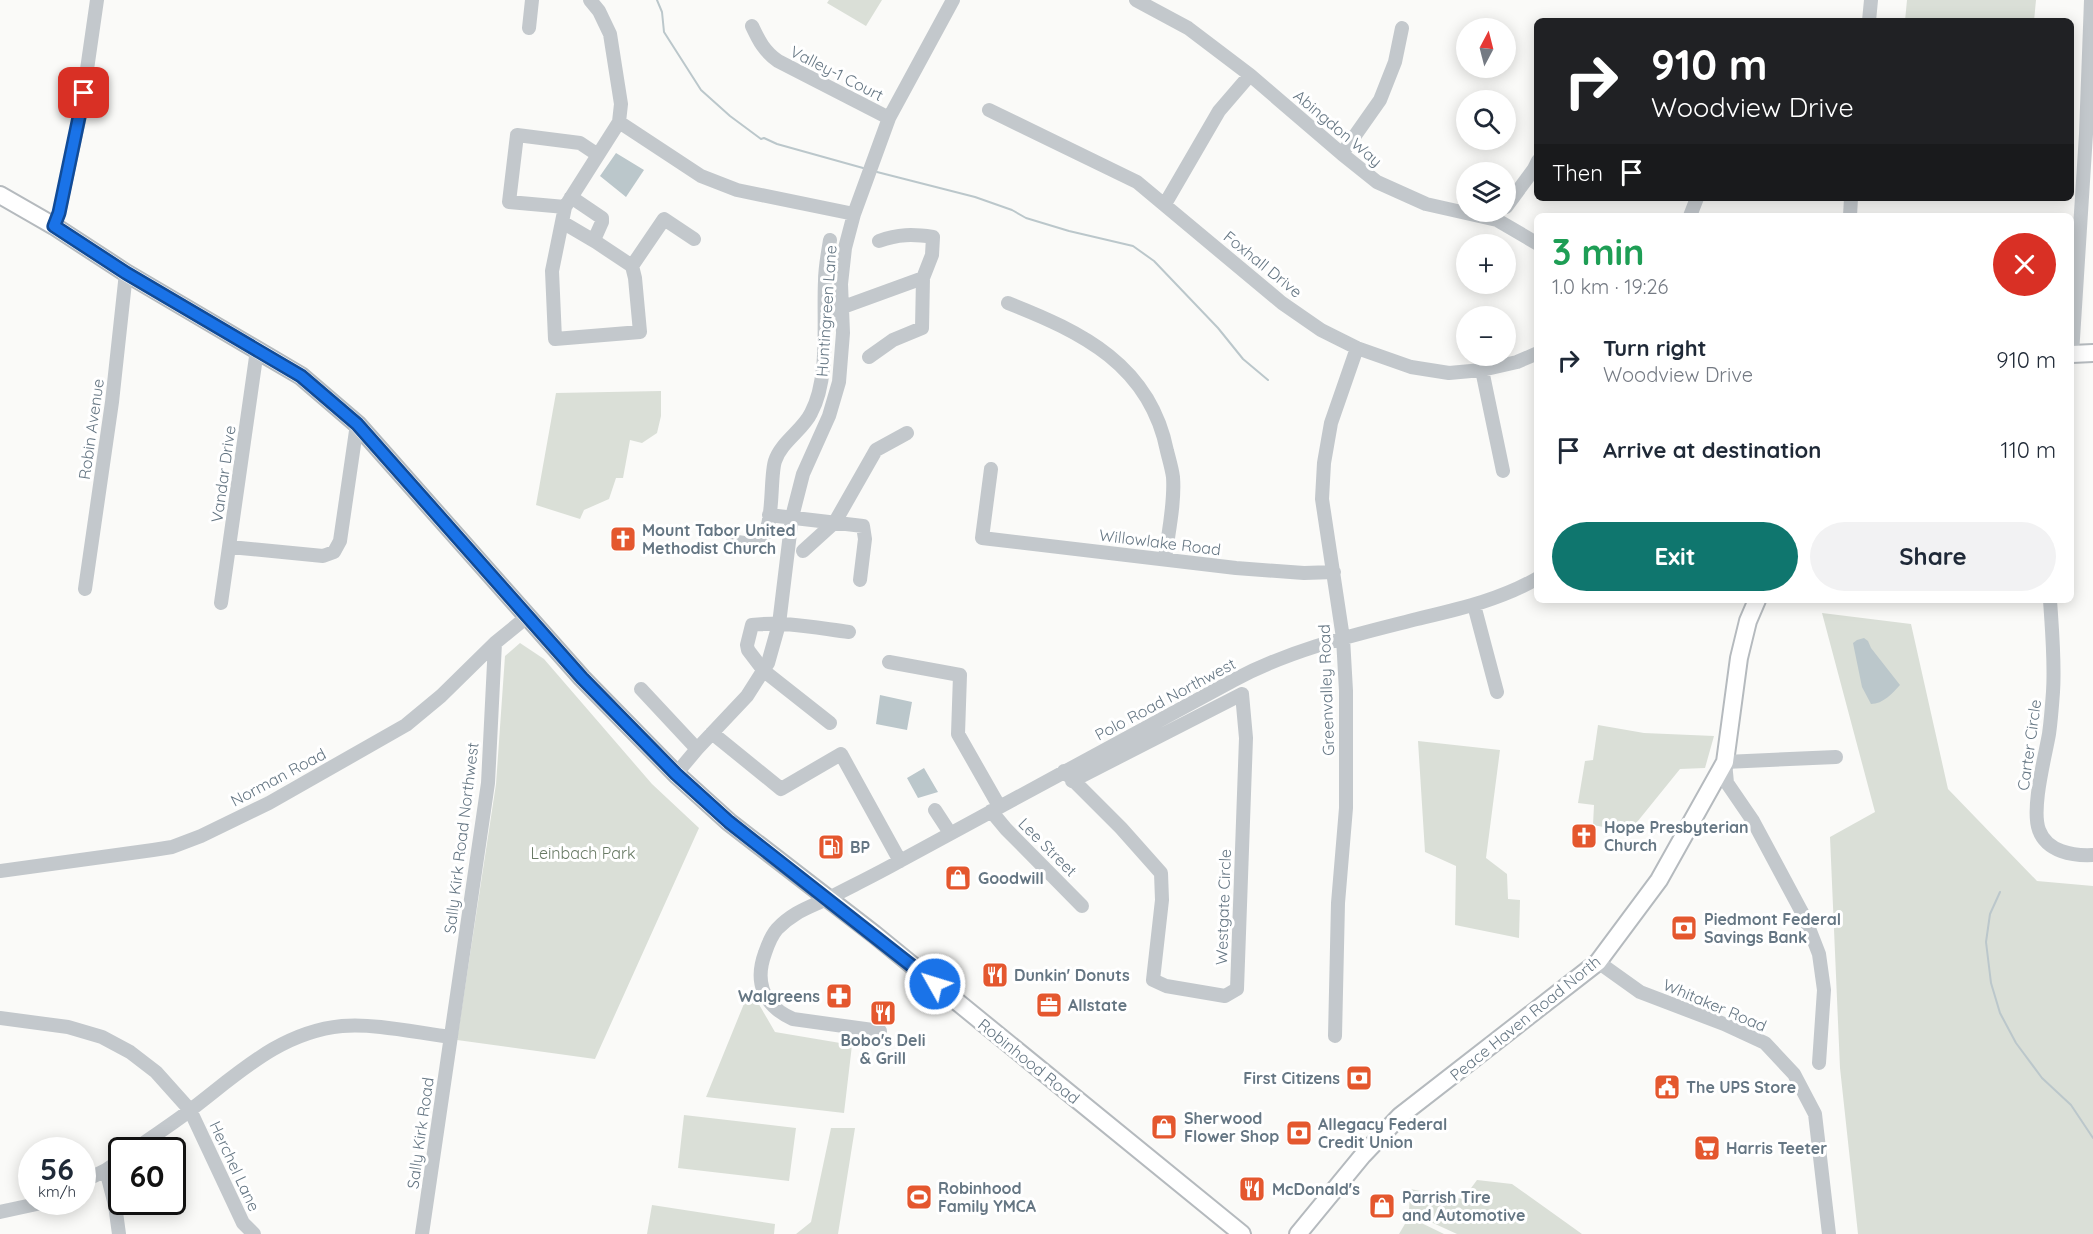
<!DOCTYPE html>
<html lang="en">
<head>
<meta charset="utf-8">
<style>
	:root { --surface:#fff; --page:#f2f2f3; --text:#1f2937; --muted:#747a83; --accent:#0f766e }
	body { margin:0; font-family:Quicksand,sans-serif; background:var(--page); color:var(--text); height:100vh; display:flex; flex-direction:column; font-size:22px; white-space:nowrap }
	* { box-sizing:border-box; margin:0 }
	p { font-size:20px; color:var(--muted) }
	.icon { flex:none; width:33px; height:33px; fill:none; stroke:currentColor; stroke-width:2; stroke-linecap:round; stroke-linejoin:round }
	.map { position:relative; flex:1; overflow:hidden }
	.drawer { position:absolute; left:1534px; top:213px; width:540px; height:390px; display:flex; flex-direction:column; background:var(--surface); border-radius:9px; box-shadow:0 3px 15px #0003 }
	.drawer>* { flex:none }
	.top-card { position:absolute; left:1534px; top:18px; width:540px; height:183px; border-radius:9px; box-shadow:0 3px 15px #0003; background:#202124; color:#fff; overflow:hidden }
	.needle { width:39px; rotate:7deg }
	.fabs { position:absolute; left:1456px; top:18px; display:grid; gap:12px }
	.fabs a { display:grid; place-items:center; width:60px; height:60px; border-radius:50%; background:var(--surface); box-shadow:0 3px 15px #0003; font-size:30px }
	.speed { position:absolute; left:18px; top:1137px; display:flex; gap:12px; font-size:30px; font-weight:700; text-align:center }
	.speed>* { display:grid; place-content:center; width:78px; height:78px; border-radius:50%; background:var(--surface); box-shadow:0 3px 15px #0003; line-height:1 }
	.speed small { font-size:15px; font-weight:400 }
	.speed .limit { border:3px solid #111; border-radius:9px; background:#fff; color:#111 }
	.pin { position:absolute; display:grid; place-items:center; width:51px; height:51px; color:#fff; margin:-26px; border-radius:12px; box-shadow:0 3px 9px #0006 }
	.me { position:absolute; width:66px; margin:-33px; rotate:309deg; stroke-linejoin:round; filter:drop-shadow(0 0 4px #0008) }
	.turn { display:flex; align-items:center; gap:21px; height:126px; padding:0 18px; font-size:27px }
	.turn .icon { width:78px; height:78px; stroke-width:2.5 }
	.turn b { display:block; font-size:42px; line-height:51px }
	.then { display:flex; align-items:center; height:57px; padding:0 18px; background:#0003; gap:12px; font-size:22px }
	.round { display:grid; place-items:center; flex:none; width:63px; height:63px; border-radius:32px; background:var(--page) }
	.overview { display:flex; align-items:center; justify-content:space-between; height:102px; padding:0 18px }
	h1 { font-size:36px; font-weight:700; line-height:45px; color:#1e9e55 }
	.button { display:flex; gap:12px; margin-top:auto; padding:12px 18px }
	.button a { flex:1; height:69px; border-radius:36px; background:var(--accent); color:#fff; font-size:24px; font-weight:700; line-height:69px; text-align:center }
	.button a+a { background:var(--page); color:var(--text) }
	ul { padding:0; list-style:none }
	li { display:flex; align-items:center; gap:18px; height:90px; padding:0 18px }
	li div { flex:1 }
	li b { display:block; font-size:22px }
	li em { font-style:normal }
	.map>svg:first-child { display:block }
	.green { fill:#dadfd7 }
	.water { fill:#bbc7cb }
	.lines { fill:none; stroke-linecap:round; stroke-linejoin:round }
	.stream { stroke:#bbc7cb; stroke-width:2 }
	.major-casing { stroke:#b5babe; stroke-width:20 }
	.minor { stroke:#c3c8cc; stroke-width:14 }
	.major { stroke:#fff; stroke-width:16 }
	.route-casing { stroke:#114b97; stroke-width:15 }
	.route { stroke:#1a73e8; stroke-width:10 }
	.labels { text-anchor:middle; stroke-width:6; stroke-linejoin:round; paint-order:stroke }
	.street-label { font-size:16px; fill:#657683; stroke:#fff }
	.poi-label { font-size:16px; font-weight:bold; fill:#657683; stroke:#fff; text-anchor:start }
	.park-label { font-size:16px; fill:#687a64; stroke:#fff }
</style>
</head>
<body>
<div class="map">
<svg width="2093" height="1234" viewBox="0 0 2093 1234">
	<rect width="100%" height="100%" fill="#fafaf8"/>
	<!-- green -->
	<path class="green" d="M829 0H882L866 26 827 3Z
		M1907 0H2036L2034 21H1905Z
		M661 391V416L657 433 642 443 630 440 623 478H616L609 499 584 510 580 519 536 505 556 393Z
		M1822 613 1911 624 1948 789 2037 881 2093 886V1234H1858L1840 1068 1830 837 1875 812Z
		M520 643 544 659 652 784 699 828 595 1059 457 1040 496 784 505 656Z
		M1598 725 1644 733 1714 736 1705 768 1680 769 1629 832 1593 825 1594 805 1578 803 1585 761 1593 760Z
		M1418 741 1500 750 1486 858 1507 874 1508 899 1520 900 1519 938 1455 925 1456 866 1425 852Z
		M750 989 775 1032 852 1045 844 1113 706 1097Z
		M684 1115 796 1128 789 1181 678 1168Z
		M831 1128H855L838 1234H796L811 1222Z
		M1477 1180 1512 1184 1582 1234H1457L1409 1212 1410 1189 1463 1199Z
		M652 1205 775 1224 774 1234H647Z
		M1409 1217 1444 1234H1399Z"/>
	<!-- water -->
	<path class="water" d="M616 153 644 170 626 197 600 176Z
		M1864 638 1868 641 1871 648 1900 685C1893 693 1883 704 1871 704L1862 687 1853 643 1857 640Z
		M880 695 912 702 907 730 876 724Z
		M924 768 938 792 918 798 907 778Z"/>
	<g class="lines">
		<!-- stream -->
		<path class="stream" d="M657 0 662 12 664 32 701 90 730 116 761 139 764 138 777 144 863 168
			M877 172 975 197 1012 210 1026 218 1069 231 1133 246 1154 261 1218 328 1243 359 1268 380
			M2000 892 1990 914 1986 942 1991 983 2000 1013 2016 1043 2042 1078 2071 1105 2093 1138"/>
		<defs>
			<path id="major" d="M0 195 54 226 126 273 301 376 357 424 582 678 676 774 729 822 874 934 1242 1234
				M2072 354 2093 353
				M1298 1234 1363 1155 1400 1116 1598 962 1659 880 1725 762 1739 658 1748 621 1757 600"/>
		</defs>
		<!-- major casing -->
		<use href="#major" class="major-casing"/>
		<!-- minor -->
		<path class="minor" d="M590 0 599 11 610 34 621 104 619 122 565 207 552 271 555 339 640 332 635 278 632 266 664 219 694 239
			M1136 0 1188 28 1250 75 1342 154 1377 182 1426 204 1497 220 1538 244
			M1869 21 1871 0
			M752 26C759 41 764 51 778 61L889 118
			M529 28 532 0
			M989 110 1137 182 1282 303 1321 330 1357 348 1411 367 1449 373 1482 370 1517 362 1538 353
			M619 122 701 176 737 190 854 214
			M1342 154 1380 100 1395 62 1402 28
			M571 197 602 218V222L594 240
			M1165 204 1219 111 1250 75
			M565 207 509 202 517 135 580 143 598 155
			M1506 207 1534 169 1538 161
			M1690 216 1697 198
			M1850 216 1851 198
			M562 222 596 242 632 266
			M54 226 59 213 81 111 97 0
			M1008 303C1082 332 1150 365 1167 451 1169 459 1172 469 1173 477 1175 504 1168 533 1165 559
			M835 310 923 278 932 255 933 237C913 234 898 234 879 241
			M2072 354 2086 134 2091 0
			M869 357 893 340 922 328 923 278
			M1482 370 1503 471
			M991 469 982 538 1236 568 1304 573 1334 572
			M769 515 863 526 865 539 860 580
			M733 541C740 542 749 545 756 543 776 536 769 479 775 461 781 442 803 430 811 413 830 378 823 320 825 281 825 267 828 253 830 240
			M230 547 323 556 334 552 340 541 357 424
			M803 551 835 522 876 450 907 433
			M85 589 112 402 126 273
			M2050 600C2052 630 2055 662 2053 692 2052 706 2051 720 2049 734 2045 757 2031 809 2039 830 2047 852 2073 856 2093 855
			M221 603 257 350
			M1474 605 1497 692
			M889 662 960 675 958 734 999 806
			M641 689 697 749
			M830 723 764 671 748 650 747 645 752 625C783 621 817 628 849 632
			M712 733 781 789 841 754 900 861
			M1064 771 1121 828 1161 873 1162 900 1153 980 1166 986 1225 996 1237 989 1246 738 1242 694 1072 781
			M676 774 697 749 747 696 768 663 779 624 792 517 803 474 829 416 839 382 843 333 841 284 845 248 854 214 889 118 953 0
			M935 810 950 833
			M991 811 1006 829 1082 906
			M0 871 153 850 172 847 201 836 269 803 406 725 441 696 495 643 528 616
			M1598 962 1640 992 1724 1024 1765 1043 1794 1074 1815 1114 1829 1234
			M0 1018 68 1027 102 1037 130 1052 156 1072 190 1110 243 1223 254 1234
			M880 1031 793 1019C764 1006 754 983 765 953 768 944 771 936 777 929 794 911 811 907 831 897 854 885 877 874 900 861 1011 800 1123 741 1234 680 1292 649 1354 635 1417 619 1459 609 1500 600 1538 578
			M1335 1036 1338 903 1346 808V691L1343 638 1322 499 1324 463 1331 423 1357 348
			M1819 1063 1824 990 1819 954 1805 918 1753 821 1727 783 1725 762 1836 757
			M134 1150C153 1136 174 1123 193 1108 240 1072 281 1032 342 1026 375 1023 418 1033 451 1037
			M106 1170 115 1205 119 1234
			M82 1182 106 1170 122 1159
			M0 1212 46 1202
			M422 1234 488 783 495 643"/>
		<!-- major -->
		<use href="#major" class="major"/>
	</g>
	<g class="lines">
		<defs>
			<path id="route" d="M84 93 59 213 54 226 126 273 301 376 357 424 582 678 676 774 729 822 935 984"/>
		</defs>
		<!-- route casing -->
		<use href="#route" class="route-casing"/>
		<!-- route -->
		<use href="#route" class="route"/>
	</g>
	<!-- icons -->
	<defs>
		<symbol id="church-square" viewBox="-11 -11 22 22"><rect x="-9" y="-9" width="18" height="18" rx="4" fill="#e4572e" stroke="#fff"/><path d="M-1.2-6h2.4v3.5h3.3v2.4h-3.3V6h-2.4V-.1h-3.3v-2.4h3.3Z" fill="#fff"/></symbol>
		<symbol id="fuel-square" viewBox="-11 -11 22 22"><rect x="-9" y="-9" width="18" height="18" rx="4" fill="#e4572e" stroke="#fff"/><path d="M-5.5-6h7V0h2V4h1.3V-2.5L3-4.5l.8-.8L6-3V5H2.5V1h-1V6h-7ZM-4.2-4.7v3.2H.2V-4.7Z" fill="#fff"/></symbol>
		<symbol id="shop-square" viewBox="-11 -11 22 22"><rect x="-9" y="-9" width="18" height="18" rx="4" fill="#e4572e" stroke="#fff"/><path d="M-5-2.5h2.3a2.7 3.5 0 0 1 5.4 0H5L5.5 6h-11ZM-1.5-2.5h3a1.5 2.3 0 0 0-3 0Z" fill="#fff"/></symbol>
		<symbol id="bank-square" viewBox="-11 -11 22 22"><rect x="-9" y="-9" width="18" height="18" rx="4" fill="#e4572e" stroke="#fff"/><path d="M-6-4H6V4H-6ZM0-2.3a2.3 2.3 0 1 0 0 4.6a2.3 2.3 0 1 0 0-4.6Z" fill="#fff"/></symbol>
		<symbol id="restaurant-square" viewBox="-11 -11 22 22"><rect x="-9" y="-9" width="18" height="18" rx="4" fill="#e4572e" stroke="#fff"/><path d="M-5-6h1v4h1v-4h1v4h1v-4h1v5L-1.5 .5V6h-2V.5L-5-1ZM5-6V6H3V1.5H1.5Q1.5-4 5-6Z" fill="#fff"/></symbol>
		<symbol id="pharmacy-square" viewBox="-11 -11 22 22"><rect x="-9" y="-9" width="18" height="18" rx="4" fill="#e4572e" stroke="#fff"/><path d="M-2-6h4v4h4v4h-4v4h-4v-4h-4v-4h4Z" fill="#fff"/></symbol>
		<symbol id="office-square" viewBox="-11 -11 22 22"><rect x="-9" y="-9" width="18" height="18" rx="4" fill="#e4572e" stroke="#fff"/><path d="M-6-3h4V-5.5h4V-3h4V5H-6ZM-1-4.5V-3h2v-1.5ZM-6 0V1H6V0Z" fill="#fff"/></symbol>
		<symbol id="civic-square" viewBox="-11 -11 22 22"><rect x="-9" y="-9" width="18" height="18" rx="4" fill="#e4572e" stroke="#fff"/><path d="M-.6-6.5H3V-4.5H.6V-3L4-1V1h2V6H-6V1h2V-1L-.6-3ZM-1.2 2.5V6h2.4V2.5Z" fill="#fff"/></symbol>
		<symbol id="supermarket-square" viewBox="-11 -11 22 22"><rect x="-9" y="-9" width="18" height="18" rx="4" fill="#e4572e" stroke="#fff"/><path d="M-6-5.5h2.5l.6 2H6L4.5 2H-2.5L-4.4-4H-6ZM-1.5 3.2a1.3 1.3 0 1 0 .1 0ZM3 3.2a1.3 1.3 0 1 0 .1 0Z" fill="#fff"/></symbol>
		<symbol id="stadium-square" viewBox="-11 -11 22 22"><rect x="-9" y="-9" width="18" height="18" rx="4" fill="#e4572e" stroke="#fff"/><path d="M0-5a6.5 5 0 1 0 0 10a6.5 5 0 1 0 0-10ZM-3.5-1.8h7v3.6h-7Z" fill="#fff"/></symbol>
	</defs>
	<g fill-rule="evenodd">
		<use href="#church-square" x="608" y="524" width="30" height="30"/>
		<use href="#church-square" x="1569" y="821" width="30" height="30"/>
		<use href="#fuel-square" x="816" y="832" width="30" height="30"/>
		<use href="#shop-square" x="943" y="863" width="30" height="30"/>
		<use href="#bank-square" x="1669" y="913" width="30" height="30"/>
		<use href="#restaurant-square" x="980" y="960" width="30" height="30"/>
		<use href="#pharmacy-square" x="824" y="981" width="30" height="30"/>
		<use href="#office-square" x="1034" y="990" width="30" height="30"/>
		<use href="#restaurant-square" x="868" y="998" width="30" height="30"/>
		<use href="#bank-square" x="1344" y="1063" width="30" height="30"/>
		<use href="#civic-square" x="1652" y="1072" width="30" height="30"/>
		<use href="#shop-square" x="1149" y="1112" width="30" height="30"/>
		<use href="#bank-square" x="1284" y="1118" width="30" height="30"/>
		<use href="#supermarket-square" x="1692" y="1133" width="30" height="30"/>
		<use href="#restaurant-square" x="1237" y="1174" width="30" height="30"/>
		<use href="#stadium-square" x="904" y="1182" width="30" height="30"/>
		<use href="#shop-square" x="1367" y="1191" width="30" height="30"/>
	</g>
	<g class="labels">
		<!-- street labels -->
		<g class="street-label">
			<text transform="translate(837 73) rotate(27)" y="6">Valley-1 Court</text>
			<text transform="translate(1338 128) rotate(40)" y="6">Abingdon Way</text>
			<text transform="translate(1263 264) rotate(39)" y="6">Foxhall Drive</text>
			<text transform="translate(826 311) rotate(-86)" y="6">Huntingreen Lane</text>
			<text transform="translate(91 429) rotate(-82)" y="6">Robin Avenue</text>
			<text transform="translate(223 474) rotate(-82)" y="6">Vandar Drive</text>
			<text transform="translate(1160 542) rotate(7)" y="6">Willowlake Road</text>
			<text transform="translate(1326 690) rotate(-92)" y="6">Greenvalley Road</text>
			<text transform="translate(1165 699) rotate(-28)" y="6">Polo Road Northwest</text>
			<text transform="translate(2029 745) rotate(-82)" y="6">Carter Circle</text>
			<text transform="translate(278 777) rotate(-28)" y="6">Norman Road</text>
			<text transform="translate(461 838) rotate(-83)" y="6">Sally Kirk Road Northwest</text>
			<text transform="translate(1048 847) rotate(45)" y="6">Lee Street</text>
			<text transform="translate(1223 907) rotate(-88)" y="6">Westgate Circle</text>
			<text transform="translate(1715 1005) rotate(23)" y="6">Whitaker Road</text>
			<text transform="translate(1525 1018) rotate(-39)" y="6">Peace Haven Road North</text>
			<text transform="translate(1029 1061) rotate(39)" y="6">Robinhood Road</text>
			<text transform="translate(420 1133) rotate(-82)" y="6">Sally Kirk Road</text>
			<text transform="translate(235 1166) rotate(65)" y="6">Herchel Lane</text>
		</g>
		<!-- poi labels -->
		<g class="poi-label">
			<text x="642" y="536">Mount Tabor United<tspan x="642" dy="18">Methodist Church</tspan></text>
			<text x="1604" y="833">Hope Presbyterian<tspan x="1604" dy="18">Church</tspan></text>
			<text x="850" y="853">BP</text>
			<text x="978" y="884">Goodwill</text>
			<text x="1704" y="925">Piedmont Federal<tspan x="1704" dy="18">Savings Bank</tspan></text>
			<text x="1014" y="981">Dunkin' Donuts</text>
			<text x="820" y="1002" text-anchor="end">Walgreens</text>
			<text x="1068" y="1011">Allstate</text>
			<text x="883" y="1046" text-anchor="middle">Bobo's Deli<tspan x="883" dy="18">&amp; Grill</tspan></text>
			<text x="1340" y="1084" text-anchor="end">First Citizens</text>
			<text x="1686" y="1093">The UPS Store</text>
			<text x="1184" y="1124">Sherwood<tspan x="1184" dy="18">Flower Shop</tspan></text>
			<text x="1318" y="1130">Allegacy Federal<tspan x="1318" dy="18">Credit Union</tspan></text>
			<text x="1726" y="1154">Harris Teeter</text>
			<text x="938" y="1194">Robinhood<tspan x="938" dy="18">Family YMCA</tspan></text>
			<text x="1272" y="1195">McDonald's</text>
			<text x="1402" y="1203">Parrish Tire<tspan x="1402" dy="18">and Automotive</tspan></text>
		</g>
		<!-- park labels -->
		<g class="park-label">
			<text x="583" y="859">Leinbach Park</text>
		</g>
	</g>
</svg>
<div class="fabs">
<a><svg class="needle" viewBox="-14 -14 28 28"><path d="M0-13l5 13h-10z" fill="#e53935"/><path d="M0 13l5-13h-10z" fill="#747a83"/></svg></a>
<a><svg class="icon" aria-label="search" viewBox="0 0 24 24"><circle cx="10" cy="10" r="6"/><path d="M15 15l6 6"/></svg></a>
<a><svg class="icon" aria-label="layers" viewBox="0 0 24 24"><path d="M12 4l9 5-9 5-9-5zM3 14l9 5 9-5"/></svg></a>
<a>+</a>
<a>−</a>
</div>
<div class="speed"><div>56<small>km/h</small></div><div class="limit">60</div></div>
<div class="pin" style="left:84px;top:93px;background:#d93025"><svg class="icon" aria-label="arrive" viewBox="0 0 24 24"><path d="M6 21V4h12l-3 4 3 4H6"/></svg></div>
<svg class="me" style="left:935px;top:984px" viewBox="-20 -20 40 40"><circle r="17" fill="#1a73e8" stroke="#fff" stroke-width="3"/><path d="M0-11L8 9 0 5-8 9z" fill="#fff"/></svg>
<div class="top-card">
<div class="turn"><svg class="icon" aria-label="right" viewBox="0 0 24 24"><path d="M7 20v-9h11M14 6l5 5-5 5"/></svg><div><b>910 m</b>Woodview Drive</div></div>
<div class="then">Then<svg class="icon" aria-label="arrive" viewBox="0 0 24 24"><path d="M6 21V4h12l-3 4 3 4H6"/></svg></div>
</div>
<section class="drawer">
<div class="overview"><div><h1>3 min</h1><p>1.0 km · 19:26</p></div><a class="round" style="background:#d93025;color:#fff"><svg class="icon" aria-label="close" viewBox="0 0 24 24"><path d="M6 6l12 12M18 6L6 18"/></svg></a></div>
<ul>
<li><svg class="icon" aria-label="right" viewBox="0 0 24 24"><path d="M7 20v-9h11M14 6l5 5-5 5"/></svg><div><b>Turn right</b><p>Woodview Drive</p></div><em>910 m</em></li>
<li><svg class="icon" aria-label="arrive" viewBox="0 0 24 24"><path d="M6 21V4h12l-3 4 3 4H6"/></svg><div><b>Arrive at destination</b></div><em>110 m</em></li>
</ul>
<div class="button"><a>Exit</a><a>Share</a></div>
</section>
</div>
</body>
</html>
